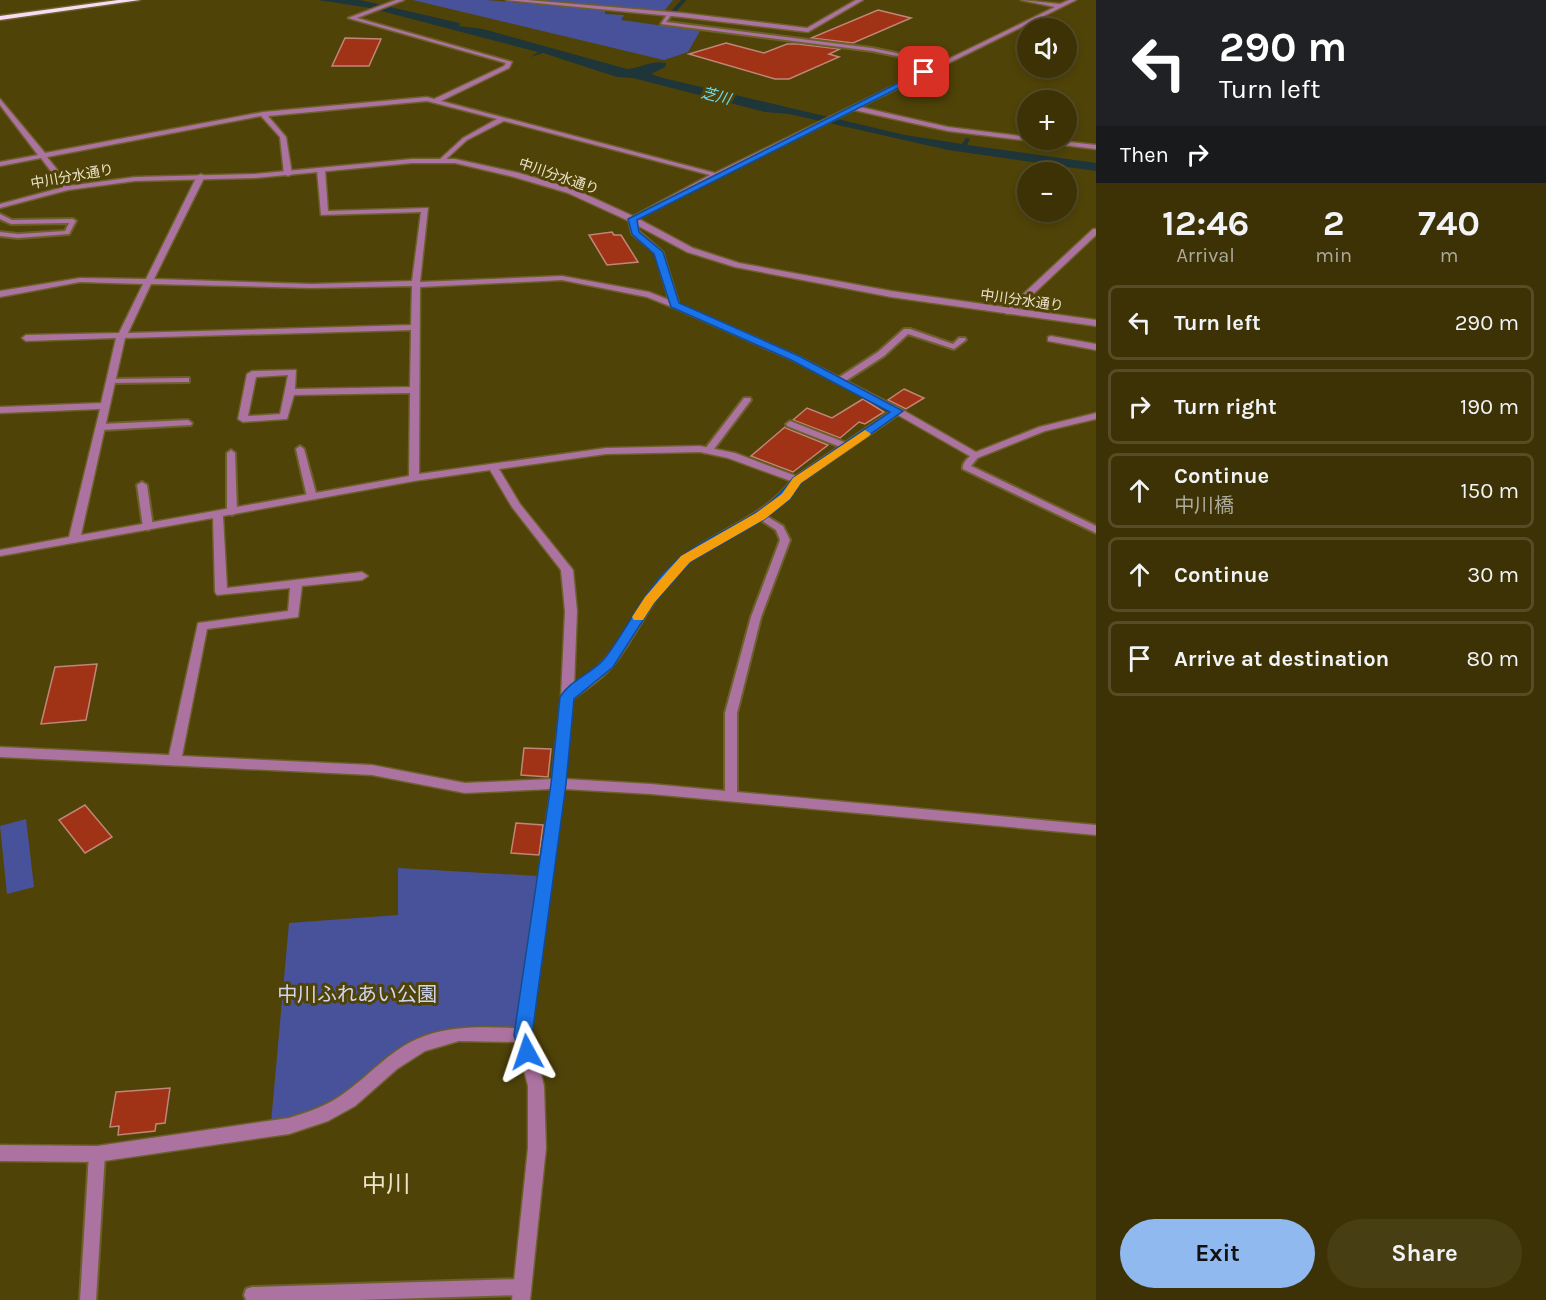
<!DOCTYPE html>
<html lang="en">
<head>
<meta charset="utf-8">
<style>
	:root { --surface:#3c3206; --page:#473e14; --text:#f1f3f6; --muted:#acaa9b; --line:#554d28; --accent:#90b9f0 }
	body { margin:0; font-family:Karla,"Noto Sans JP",sans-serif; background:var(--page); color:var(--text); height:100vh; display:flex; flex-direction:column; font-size:22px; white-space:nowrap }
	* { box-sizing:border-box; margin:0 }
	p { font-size:20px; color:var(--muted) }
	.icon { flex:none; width:33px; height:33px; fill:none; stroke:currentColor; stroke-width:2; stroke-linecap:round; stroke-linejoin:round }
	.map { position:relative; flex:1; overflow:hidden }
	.sheet { display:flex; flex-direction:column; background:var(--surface); width:450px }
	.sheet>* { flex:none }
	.guide { background:#202124; color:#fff; overflow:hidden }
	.tools { position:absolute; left:1017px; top:18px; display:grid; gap:12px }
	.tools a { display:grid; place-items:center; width:60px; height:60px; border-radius:50%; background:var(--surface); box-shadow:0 3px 9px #0003,0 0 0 2px var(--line); font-size:30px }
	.pin { position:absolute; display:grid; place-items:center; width:51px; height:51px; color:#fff; margin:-26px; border-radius:12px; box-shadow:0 3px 9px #0006 }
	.me { position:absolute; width:66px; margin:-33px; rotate:355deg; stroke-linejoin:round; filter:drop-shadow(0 0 4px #0008) }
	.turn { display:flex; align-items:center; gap:21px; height:126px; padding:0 24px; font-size:27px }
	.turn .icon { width:78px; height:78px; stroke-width:2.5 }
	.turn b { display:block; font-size:42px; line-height:51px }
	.then { display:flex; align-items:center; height:57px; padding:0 24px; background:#0003; gap:12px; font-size:22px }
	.eta { display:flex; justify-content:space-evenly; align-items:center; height:102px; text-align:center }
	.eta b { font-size:36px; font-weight:700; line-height:42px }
	.cta { display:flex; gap:12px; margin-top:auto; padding:12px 24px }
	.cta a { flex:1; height:69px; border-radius:36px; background:var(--accent); color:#111; font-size:24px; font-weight:700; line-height:69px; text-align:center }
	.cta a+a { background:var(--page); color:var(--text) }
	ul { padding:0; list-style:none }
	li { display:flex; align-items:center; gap:18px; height:75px; margin:0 12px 9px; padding:0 12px; border:3px solid var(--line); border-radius:9px }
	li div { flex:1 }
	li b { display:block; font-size:22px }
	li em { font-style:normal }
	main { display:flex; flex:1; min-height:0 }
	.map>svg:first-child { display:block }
	.green { fill:#48529b }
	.water { fill:#1e353a }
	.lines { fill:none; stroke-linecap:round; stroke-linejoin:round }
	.stream { stroke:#1e353a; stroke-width:4 }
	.building { fill:#a03215; stroke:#c08678; stroke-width:1.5 }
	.service-casing { stroke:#6c602b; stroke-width:4 }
	.minor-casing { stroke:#6c602b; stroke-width:3 }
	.tertiary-casing { stroke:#6c602b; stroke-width:3 }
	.motorway-casing { stroke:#6c602b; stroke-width:3 }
	.service { fill:#ac72a0; fill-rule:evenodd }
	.minor { fill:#ac72a0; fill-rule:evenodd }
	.tertiary { fill:#ac72a0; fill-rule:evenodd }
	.motorway { fill:#f9dcf2; fill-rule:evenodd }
	.route { fill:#1a73e8; stroke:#114b97; stroke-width:1.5 }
	.slow { fill:#f59e0b }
	.labels { text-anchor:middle; stroke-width:6; stroke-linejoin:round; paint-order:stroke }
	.far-street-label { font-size:14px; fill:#ebe4c9; stroke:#504308 }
	.far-water-label { font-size:15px; font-style:italic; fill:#6adbf5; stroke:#504308 }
	.near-park-label { font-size:20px; fill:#d0d6f0; stroke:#504308 }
	.near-quarter-label { font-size:24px; fill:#ebe4c9; stroke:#504308 }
</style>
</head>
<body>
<main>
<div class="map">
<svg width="1096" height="1300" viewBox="0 0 1096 1300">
	<rect width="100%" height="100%" fill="#504308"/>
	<!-- green -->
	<path class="green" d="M413 0H486L605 10V14L624 15 621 20 700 31 688 52 664 60Z
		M537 0H673L664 11Z
		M26 819 34 887 7 894 0 826Z
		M398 868 538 876 515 1028 457 1030 322 1110 271 1123 289 923 398 915Z"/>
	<!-- water -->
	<path class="water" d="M318 0H360L455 22 460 23 459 26 483 29 627 69C642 68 651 60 666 63L665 67 651 74 663 78 905 135 962 144 966 138 970 139 967 145 1096 163V171L948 150 789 114 765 112 633 78 617 77 543 53 531 57 538 52 370 8Z"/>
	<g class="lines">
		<!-- stream -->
		<path class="stream" d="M672 13 684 0"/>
	</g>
	<!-- building -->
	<path class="building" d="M878 10 911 18 853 43 811 38Z
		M345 38 381 39 369 66H332Z
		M726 43 764 53 787 44H798L840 49 829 54 839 57 789 79H775L689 54Z
		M612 232 614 235H621L638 262 607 265 589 235Z
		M904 389 924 398 906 409 888 400Z
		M863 399 884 412 865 424 859 422 840 438 793 420 807 408 832 418Z
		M785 427 786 428 828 445 793 472 751 456Z
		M97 664 86 720 41 724 55 667Z
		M524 748 551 749 548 777 521 775Z
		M85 805 112 837 85 853 59 820Z
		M516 823 543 825 539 855 511 853Z
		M170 1088 165 1123 156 1124 155 1131 118 1135 119 1126 110 1127 116 1092Z"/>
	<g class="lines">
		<defs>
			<path id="service" d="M668 13 672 14 666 22 872 48 944 63 941 65 872 51 661 24Z
				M0 214 12 220 73 219 76 221 69 234 18 238 0 236V232L18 234 65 231 69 223 11 224 0 219Z
				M904 329H910L953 344 959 338H965L966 340 954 349 908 334 884 356 844 382H838V378L878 352Z
				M186 378H189V382L111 383 107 381 111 379Z
				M744 398H750L751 400 711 453H705V449Z
				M188 420 192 423 191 425 102 430 98 427 102 424Z
				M790 421 849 444 850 446 846 449 843 448 787 426 786 424Z
				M300 446 304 449 317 497 315 499H309L307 497 296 449Z
				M231 450 235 453 237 512 232 515 227 512V453Z
				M975 453 979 456 971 466 1096 526V533L963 469C961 464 970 455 975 453Z
				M142 482 147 485 153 527 148 530 143 527 137 485Z
				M761 513 783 526 790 540 761 617 737 713V795L735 798 731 800 727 798 725 795V713L751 617 780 540 776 530 758 518 756 516 758 514Z
				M97 1147 102 1149 105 1154 96 1300H80L89 1154 92 1149Z
				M522 1279 528 1281 530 1287 528 1293 522 1295 358 1300H246L244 1295 246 1289 252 1287Z"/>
			<path id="minor" d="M396 0H404L357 18 512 62 509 68 441 101 715 173 1055 7 1021 0 1060 4 1069 0H1076L860 107 948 127 1028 137V140H1051L1096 145V149L948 131 854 110 719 177 636 220 639 231 663 252 679 304 798 356 901 409 976 452 1039 427 1096 413V419L1045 431 975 459 898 415 801 482C766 527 719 534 680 570 651 598 637 637 612 667 601 680 586 689 573 699L565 779 651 784 1096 825V835L651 794 564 789 531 1035 544 1086 546 1148 530 1300H512L528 1148V1086L517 1042 459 1041 425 1051 397 1069 355 1106 328 1121 289 1134 97 1162 0 1161V1145L97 1146 289 1118C308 1112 327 1106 343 1094 369 1076 388 1052 417 1039 449 1025 482 1027 516 1028L551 789 465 793 372 775 0 757V747L169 755 198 623 288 611 290 588 217 595 215 592 213 518 0 556V550L69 537 100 409 0 413V407L101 403 116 338 26 341 22 338 26 335 119 333 143 284 80 282 0 297V291L80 278 146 279 197 176 201 174 205 176 154 279 312 284 412 281 421 212 321 215 317 170 321 168 325 170 328 211 428 208 420 282 562 276 649 292 669 300 655 253 632 234 628 219 710 175 504 121 467 140 443 162H439V160L463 138 497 119 427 101 268 116 286 137 292 174 288 176 284 174 280 137 261 116 47 157 72 188 68 190H65L41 158 0 166V162L38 155 0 105V99L45 153 263 112 427 97 434 99 504 66 506 63 348 18ZM562 280 647 297 672 307 792 360 891 411 796 476 735 453 700 446 606 448 419 474 420 287ZM151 284 312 288 412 286 411 325 128 333ZM411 330 410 387 295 389 296 370 252 371 247 374 238 419 243 422 287 419 294 395 410 393 409 476 81 535 125 338ZM288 375 280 414 248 416 256 377ZM700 452 728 458 791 481C759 521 708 532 672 566 642 593 629 633 602 662 594 671 584 678 574 686L577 611 573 570 520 504 499 469 606 454ZM490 470 512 507 561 570 565 611 561 697 552 779 465 783 372 765 182 756 207 629 298 617 302 586 362 580 368 576 362 572 227 588 223 516 414 481Z
				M506 0H527L682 13 807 28 856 0H863L808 32 682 17Z
				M1093 229H1096V235L1012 314H1006V310Z
				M1051 336 1096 344V350L1048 341V337Z"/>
			<path id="tertiary" d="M412 159H455L519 173 574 189 635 217 693 248 739 263 891 291 1096 320V326L891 297 735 267 687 252 629 221 568 193 514 177 455 163H412L255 178 135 181 68 190 0 208V204L68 186 135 177 255 174Z"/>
			<path id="motorway" d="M118 0H140L0 20V16Z"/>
		</defs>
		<!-- service casing -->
		<use href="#service" class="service-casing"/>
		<!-- minor casing -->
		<use href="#minor" class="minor-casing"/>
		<!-- tertiary casing -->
		<use href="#tertiary" class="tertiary-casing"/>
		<!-- motorway casing -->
		<use href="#motorway" class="motorway-casing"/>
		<!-- service -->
		<use href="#service" class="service"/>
		<!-- minor -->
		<use href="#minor" class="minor"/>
		<!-- tertiary -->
		<use href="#tertiary" class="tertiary"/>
		<!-- motorway -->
		<use href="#motorway" class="motorway"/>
	</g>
	<!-- route -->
	<path class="route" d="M924 70 926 74 637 220 639 232 663 252 679 303 799 356 903 411 801 483 790 499 765 519 690 562 654 603 613 667 574 699 566 784 532 1035 537 1052 534 1058 527 1061 521 1058 514 1035 551 784 560 697C570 680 593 673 605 658 630 625 648 582 682 556 719 528 765 518 793 478L890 412 791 360 671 307 654 254 632 234 628 219Z"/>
	<!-- slow -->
	<path class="slow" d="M865 430 871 434 869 436 801 483 790 499 765 519 690 562 654 603 643 620H634L632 617 645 597 681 556 756 513 782 494 793 478Z"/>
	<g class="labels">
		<!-- far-street labels -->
		<g class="far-street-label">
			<text transform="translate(72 176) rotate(-10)" y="5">中川分水通り</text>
			<text transform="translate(559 176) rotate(19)" y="5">中川分水通り</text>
			<text transform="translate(1022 300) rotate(8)" y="5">中川分水通り</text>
		</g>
		<!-- far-water labels -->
		<g class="far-water-label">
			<text transform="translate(716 96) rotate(14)" y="5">芝川</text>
		</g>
		<!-- near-park labels -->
		<g class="near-park-label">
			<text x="357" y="1001">中川ふれあい公園</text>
		</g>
		<!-- near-quarter labels -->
		<g class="near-quarter-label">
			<text x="386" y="1192">中川</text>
		</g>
	</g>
</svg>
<div class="tools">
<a><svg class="icon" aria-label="sound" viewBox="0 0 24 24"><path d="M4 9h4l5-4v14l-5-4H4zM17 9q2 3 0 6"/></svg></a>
<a>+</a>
<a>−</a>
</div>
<div class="pin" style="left:924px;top:72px;background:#d93025"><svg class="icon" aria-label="arrive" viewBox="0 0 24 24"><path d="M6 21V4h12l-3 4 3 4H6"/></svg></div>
<svg class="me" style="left:527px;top:1052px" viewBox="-20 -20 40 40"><path d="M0-17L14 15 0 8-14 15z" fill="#1a73e8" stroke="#fff" stroke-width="4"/></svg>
</div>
<section class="sheet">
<div class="guide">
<div class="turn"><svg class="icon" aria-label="left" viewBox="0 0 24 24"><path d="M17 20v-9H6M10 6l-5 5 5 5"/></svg><div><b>290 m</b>Turn left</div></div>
<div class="then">Then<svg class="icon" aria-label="right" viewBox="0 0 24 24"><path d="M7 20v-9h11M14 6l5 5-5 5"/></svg></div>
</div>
<div class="eta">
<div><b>12:46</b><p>Arrival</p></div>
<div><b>2</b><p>min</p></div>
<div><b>740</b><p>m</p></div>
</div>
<ul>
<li><svg class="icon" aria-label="left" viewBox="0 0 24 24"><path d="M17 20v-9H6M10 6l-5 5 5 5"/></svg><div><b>Turn left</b></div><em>290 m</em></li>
<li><svg class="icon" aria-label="right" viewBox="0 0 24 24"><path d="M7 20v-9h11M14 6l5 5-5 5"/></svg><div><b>Turn right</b></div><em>190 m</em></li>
<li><svg class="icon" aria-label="ahead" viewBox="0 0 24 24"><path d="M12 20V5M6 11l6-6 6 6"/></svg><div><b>Continue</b><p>中川橋</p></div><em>150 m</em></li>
<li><svg class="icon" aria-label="ahead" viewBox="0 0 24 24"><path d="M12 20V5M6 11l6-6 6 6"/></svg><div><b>Continue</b></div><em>30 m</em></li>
<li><svg class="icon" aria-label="arrive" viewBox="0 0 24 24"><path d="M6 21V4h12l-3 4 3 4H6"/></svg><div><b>Arrive at destination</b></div><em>80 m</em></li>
</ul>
<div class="cta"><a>Exit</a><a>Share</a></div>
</section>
</main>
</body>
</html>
